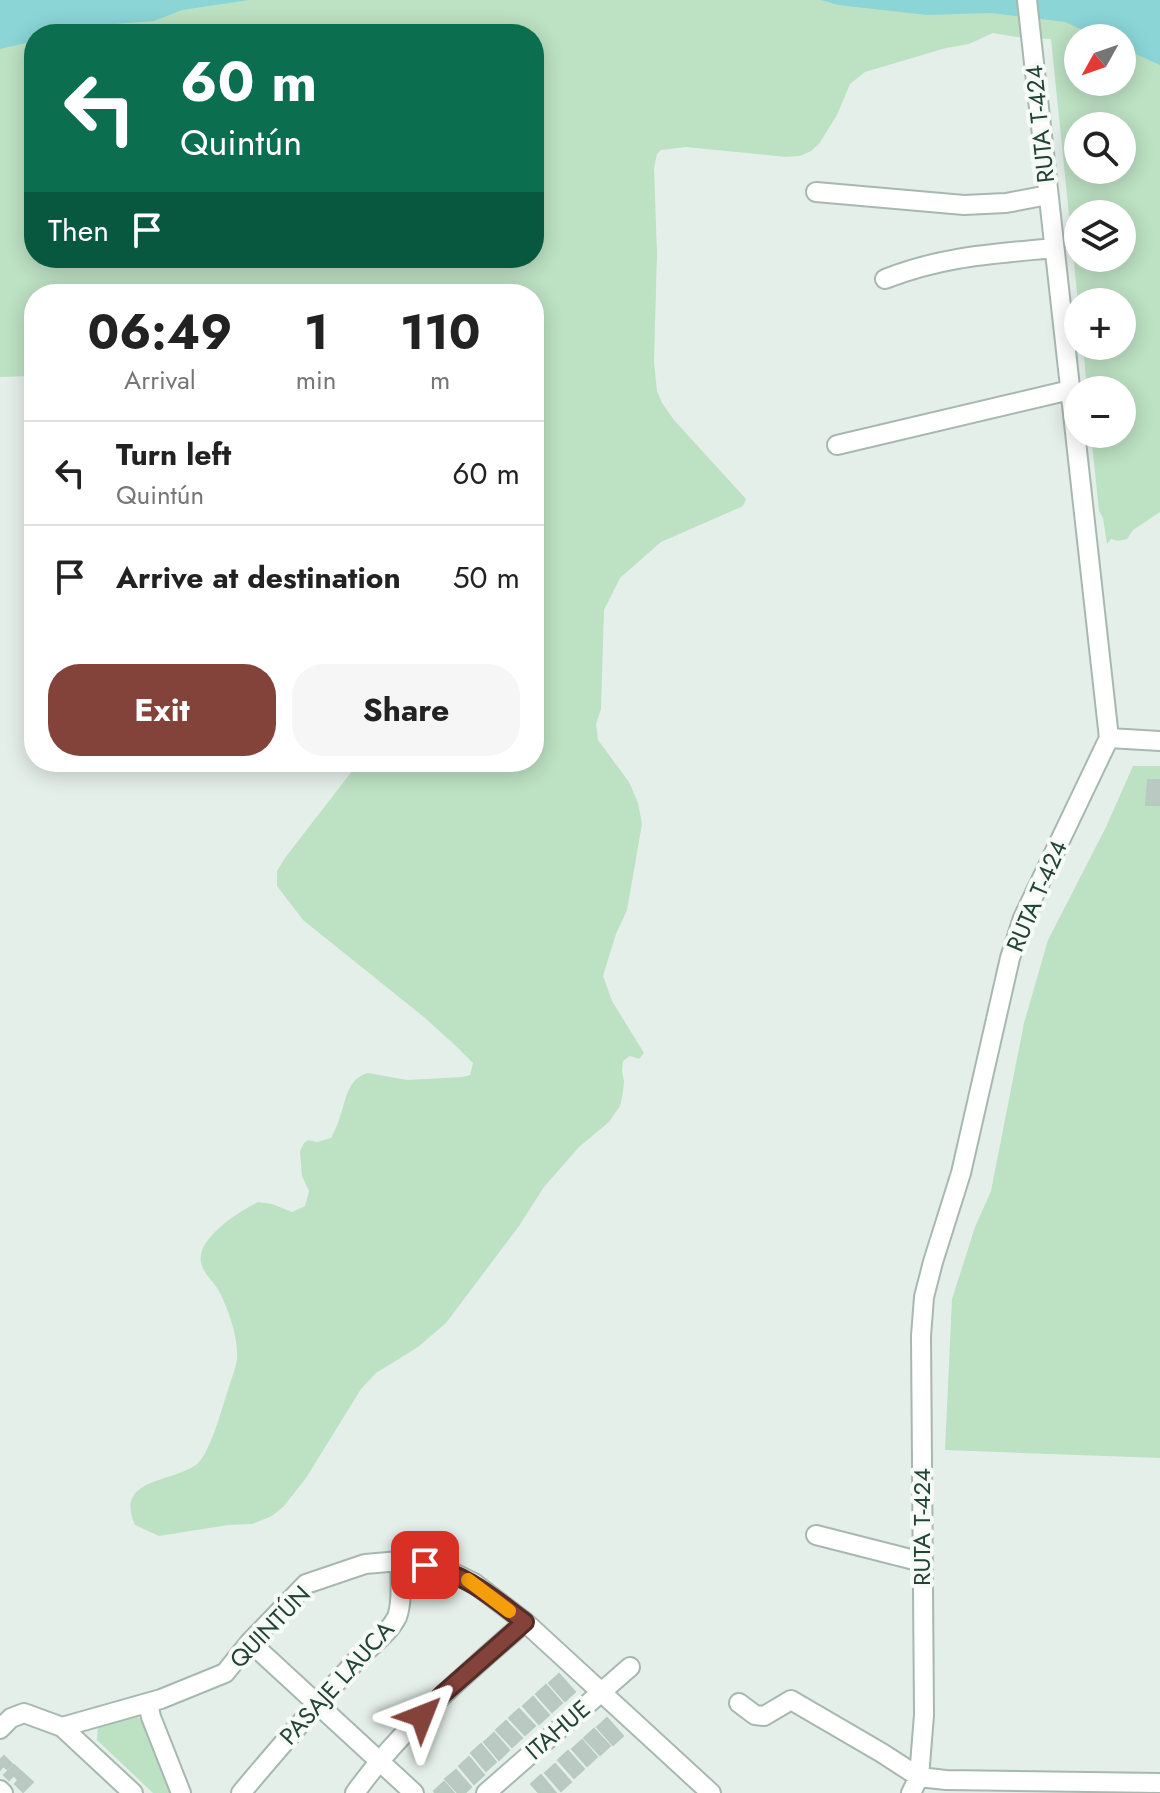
<!DOCTYPE html>
<html lang="en">
<head>
<meta charset="utf-8">
<style>
	:root { --surface:#fff; --page:#f6f6f6; --text:#222; --muted:#767676; --line:#e0e0e0; --accent:#84433a }
	body { margin:0; font-family:Jost,sans-serif; background:var(--page); color:var(--text); height:100vh; display:flex; flex-direction:column; font-size:30px; white-space:nowrap }
	* { box-sizing:border-box; margin:0 }
	p { font-size:26px; color:var(--muted) }
	.icon { flex:none; width:44px; height:44px; fill:none; stroke:currentColor; stroke-width:2; stroke-linecap:round; stroke-linejoin:round }
	.map { position:relative; flex:1; overflow:hidden }
	.side { position:absolute; left:24px; top:284px; width:520px; height:488px; display:flex; flex-direction:column; background:var(--surface); border-radius:32px; box-shadow:0 4px 20px #0003 }
	.side>* { flex:none }
	.top-card { position:absolute; left:24px; top:24px; width:520px; height:244px; border-radius:32px; box-shadow:0 4px 20px #0003; background:#0b6e4f; color:#fff; overflow:hidden }
	.needle { width:52px; rotate:230deg }
	.controls { position:absolute; left:1064px; top:24px; display:grid; gap:16px }
	.controls a { display:grid; place-items:center; width:72px; height:72px; border-radius:50%; background:var(--surface); box-shadow:0 4px 20px #0003; font-size:40px }
	.pin { position:absolute; display:grid; place-items:center; width:68px; height:68px; color:#fff; margin:-34px; border-radius:16px; box-shadow:0 4px 12px #0006 }
	.me { position:absolute; width:88px; margin:-44px; rotate:45deg; stroke-linejoin:round; filter:drop-shadow(0 0 6px #0008) }
	.turn { display:flex; align-items:center; gap:28px; height:168px; padding:0 24px; font-size:36px }
	.turn .icon { width:104px; height:104px; stroke-width:2.5 }
	.turn b { display:block; font-size:56px; line-height:68px }
	.then { display:flex; align-items:center; height:76px; padding:0 24px; background:#0003; gap:16px; font-size:30px }
	.eta { display:flex; justify-content:space-evenly; align-items:center; height:136px; text-align:center }
	.eta b { font-size:48px; font-weight:700; line-height:56px }
	.button { display:flex; gap:16px; margin-top:auto; padding:16px 24px }
	.button a { flex:1; height:92px; border-radius:32px; background:var(--accent); color:#fff; font-size:32px; font-weight:700; line-height:92px; text-align:center }
	.button a+a { background:var(--page); color:var(--text) }
	ul { padding:0; list-style:none }
	li { display:flex; align-items:center; gap:24px; height:104px; padding:0 24px; border-top:2px solid var(--line) }
	li div { flex:1 }
	li b { display:block; font-size:30px }
	li em { font-style:normal }
	.map>svg:first-child { display:block }
	.green { fill:#bde1c3; fill-rule:evenodd }
	.water { fill:#8bd5d7 }
	.building { fill:#bacac2; stroke:#b7cac0; stroke-width:2 }
	.lines { fill:none; stroke-linecap:round; stroke-linejoin:round }
	.minor-casing { stroke:#a7b8b0; stroke-width:22 }
	.minor { stroke:#fff; stroke-width:18 }
	.route-casing { stroke:#562c26; stroke-width:20 }
	.route { stroke:#84433a; stroke-width:14 }
	.slow { stroke:#f59e0b; stroke-width:14 }
	.labels { text-anchor:middle; stroke-width:8; stroke-linejoin:round; paint-order:stroke }
	.street-label { font-size:24px; fill:#234336; stroke:#f7fbf8 }
</style>
</head>
<body>
<div class="map">
<svg width="1160" height="1793" viewBox="0 0 1160 1793">
	<rect width="100%" height="100%" fill="#e5efea"/>
	<!-- green -->
	<path class="green" d="M0 0H1160V512L1133 530 1127 539 1118 541 1111 539 1107 544 1103 518 1099 511 1091 434H1122V390H1087L1083 346H1122V302H1078L1051 39 1016 37 993 33 969 44 946 48 865 72 850 84 837 115 819 144 811 151 800 156 786 157 686 147 661 150 657 154 654 168 657 253 654 362 657 391 662 403 674 420 746 499 744 504 741 507 661 542 620 578 604 610 601 709 596 724 598 740 629 782 638 803 642 824 627 910 616 934 603 976 612 1001 644 1053 639 1059 630 1056 623 1061 622 1071 624 1081 623 1092 620 1106 609 1122 579 1147 544 1187 519 1226 446 1323 418 1347 376 1373 361 1389 306 1478 284 1506 272 1516 252 1524 228 1525 159 1536 135 1525C113 1476 178 1483 199 1462 210 1451 222 1409 227 1393 230 1382 236 1369 237 1358 238 1336 229 1312 220 1293 214 1280 198 1271 201 1255 204 1234 240 1211 258 1202L272 1204 292 1212 305 1206 309 1191 302 1176 300 1151 304 1143 308 1140 317 1142 331 1138C334 1132 337 1126 339 1120 346 1102 346 1079 368 1073L407 1080 462 1077 470 1075 473 1063 457 1047 425 1018 303 920 277 886V871L285 858 359 762H534V294H34V376L0 377ZM34 34H534V258H34ZM1078 38H1122V82H1078ZM1078 126H1122V170H1078ZM1078 214H1122V258H1078Z
		M1133 766H1160V1458L945 1450 952 1299 975 1227 991 1191 1024 1023 1048 940 1106 827Z
		M137 1716 143 1722 170 1793H153L97 1740 98 1726Z"/>
	<!-- water -->
	<path class="water" d="M0 0H249L182 10 154 21 115 24 68 34H34V41L0 49Z
		M821 0H1160V65L1122 48V38H1101L1065 22 990 13 927 15 838 5Z"/>
	<!-- building -->
	<path class="building" d="M1148 780H1160V805H1146Z
		M559 1674 575 1692 565 1701 549 1683Z
		M546 1685 562 1703 552 1712 536 1694Z
		M533 1697 549 1715 539 1724 523 1706Z
		M519 1709 535 1726 525 1735 509 1718Z
		M607 1718 623 1736 613 1745 597 1727Z
		M506 1721 522 1738 512 1747 496 1730Z
		M594 1729 610 1746 600 1755 584 1738Z
		M494 1733 509 1750 499 1760 484 1742Z
		M582 1740 597 1757 587 1766 572 1749Z
		M481 1744 496 1762 486 1771 471 1753Z
		M568 1751 584 1769 574 1778 558 1760Z
		M4 1756 12 1764 7 1769 3 1766 0 1770V1760Z
		M469 1757 484 1775 474 1784 459 1766Z
		M555 1764 571 1782 561 1791 545 1773Z
		M14 1765 23 1773 17 1779 14 1775 9 1780 4 1775Z
		M456 1770 471 1787 465 1793H458L445 1779Z
		M24 1774 33 1782 23 1792 15 1784Z
		M541 1775 556 1793H539L531 1784Z
		M444 1782 454 1793H435L434 1791Z"/>
	<g class="lines">
		<defs>
			<path id="minor" d="M816 192 964 205 1006 203 1048 195
				M885 279C943 256 993 254 1054 248
				M837 445 1070 390
				M1109 738 1160 741
				M816 1535 922 1562
				M250 1642 414 1793
				M148 1703 151 1717 181 1793
				M739 1703 755 1715 764 1716 791 1700 882 1753 919 1777 946 1780 1160 1783
				M62 1727 133 1793
				M0 1729 11 1718 24 1713 62 1727 161 1699 225 1673 250 1642 306 1584 365 1564 400 1561 425 1565 448 1570 474 1583 525 1622 711 1793
				M0 1790 3 1793
				M241 1793C278 1749 316 1705 355 1662 368 1647 388 1635 397 1617 403 1601 400 1578 400 1561
				M355 1793C402 1727 464 1676 525 1622
				M486 1793 630 1667
				M911 1793 919 1777 924 1715 921 1336 924 1297 933 1262 961 1173 1010 958 1023 918 1109 738 1027 0"/>
		</defs>
		<!-- minor casing -->
		<use href="#minor" class="minor-casing"/>
		<!-- minor -->
		<use href="#minor" class="minor"/>
	</g>
	<g class="lines">
		<defs>
			<path id="route" d="M422 1716 443 1694 525 1622C490 1596 469 1576 425 1565"/>
		</defs>
		<!-- route casing -->
		<use href="#route" class="route-casing"/>
		<!-- route -->
		<use href="#route" class="route"/>
		<!-- slow -->
		<path class="slow" d="M468 1580 509 1611"/>
	</g>
	<g class="labels">
		<!-- street labels -->
		<g class="street-label">
			<text transform="translate(1040 124) rotate(-96)" y="8">RUTA T-424</text>
			<text transform="translate(1037 896) rotate(-67)" y="8">RUTA T-424</text>
			<text transform="translate(922 1527) rotate(-90)" y="8">RUTA T-424</text>
			<text transform="translate(270 1627) rotate(-46)" y="8">QUINTÚN</text>
			<text transform="translate(337 1683) rotate(-48)" y="8">PASAJE LAUCA</text>
			<text transform="translate(558 1730) rotate(-41)" y="8">ITAHUE</text>
		</g>
	</g>
</svg>
<div class="controls">
<a><svg class="needle" viewBox="-14 -14 28 28"><path d="M0-13l5 13h-10z" fill="#e53935"/><path d="M0 13l5-13h-10z" fill="#767676"/></svg></a>
<a><svg class="icon" aria-label="search" viewBox="0 0 24 24"><circle cx="10" cy="10" r="6"/><path d="M15 15l6 6"/></svg></a>
<a><svg class="icon" aria-label="layers" viewBox="0 0 24 24"><path d="M12 4l9 5-9 5-9-5zM3 14l9 5 9-5"/></svg></a>
<a>+</a>
<a>−</a>
</div>
<div class="pin" style="left:425px;top:1565px;background:#d93025"><svg class="icon" aria-label="arrive" viewBox="0 0 24 24"><path d="M6 21V4h12l-3 4 3 4H6"/></svg></div>
<svg class="me" style="left:422px;top:1716px" viewBox="-20 -20 40 40"><path d="M0-17L14 15 0 8-14 15z" fill="#84433a" stroke="#fff" stroke-width="4"/></svg>
<div class="top-card">
<div class="turn"><svg class="icon" aria-label="left" viewBox="0 0 24 24"><path d="M17 20v-9H6M10 6l-5 5 5 5"/></svg><div><b>60 m</b>Quintún</div></div>
<div class="then">Then<svg class="icon" aria-label="arrive" viewBox="0 0 24 24"><path d="M6 21V4h12l-3 4 3 4H6"/></svg></div>
</div>
<section class="side">
<div class="eta">
<div><b>06:49</b><p>Arrival</p></div>
<div><b>1</b><p>min</p></div>
<div><b>110</b><p>m</p></div>
</div>
<ul>
<li><svg class="icon" aria-label="left" viewBox="0 0 24 24"><path d="M17 20v-9H6M10 6l-5 5 5 5"/></svg><div><b>Turn left</b><p>Quintún</p></div><em>60 m</em></li>
<li><svg class="icon" aria-label="arrive" viewBox="0 0 24 24"><path d="M6 21V4h12l-3 4 3 4H6"/></svg><div><b>Arrive at destination</b></div><em>50 m</em></li>
</ul>
<div class="button"><a>Exit</a><a>Share</a></div>
</section>
</div>
</body>
</html>
